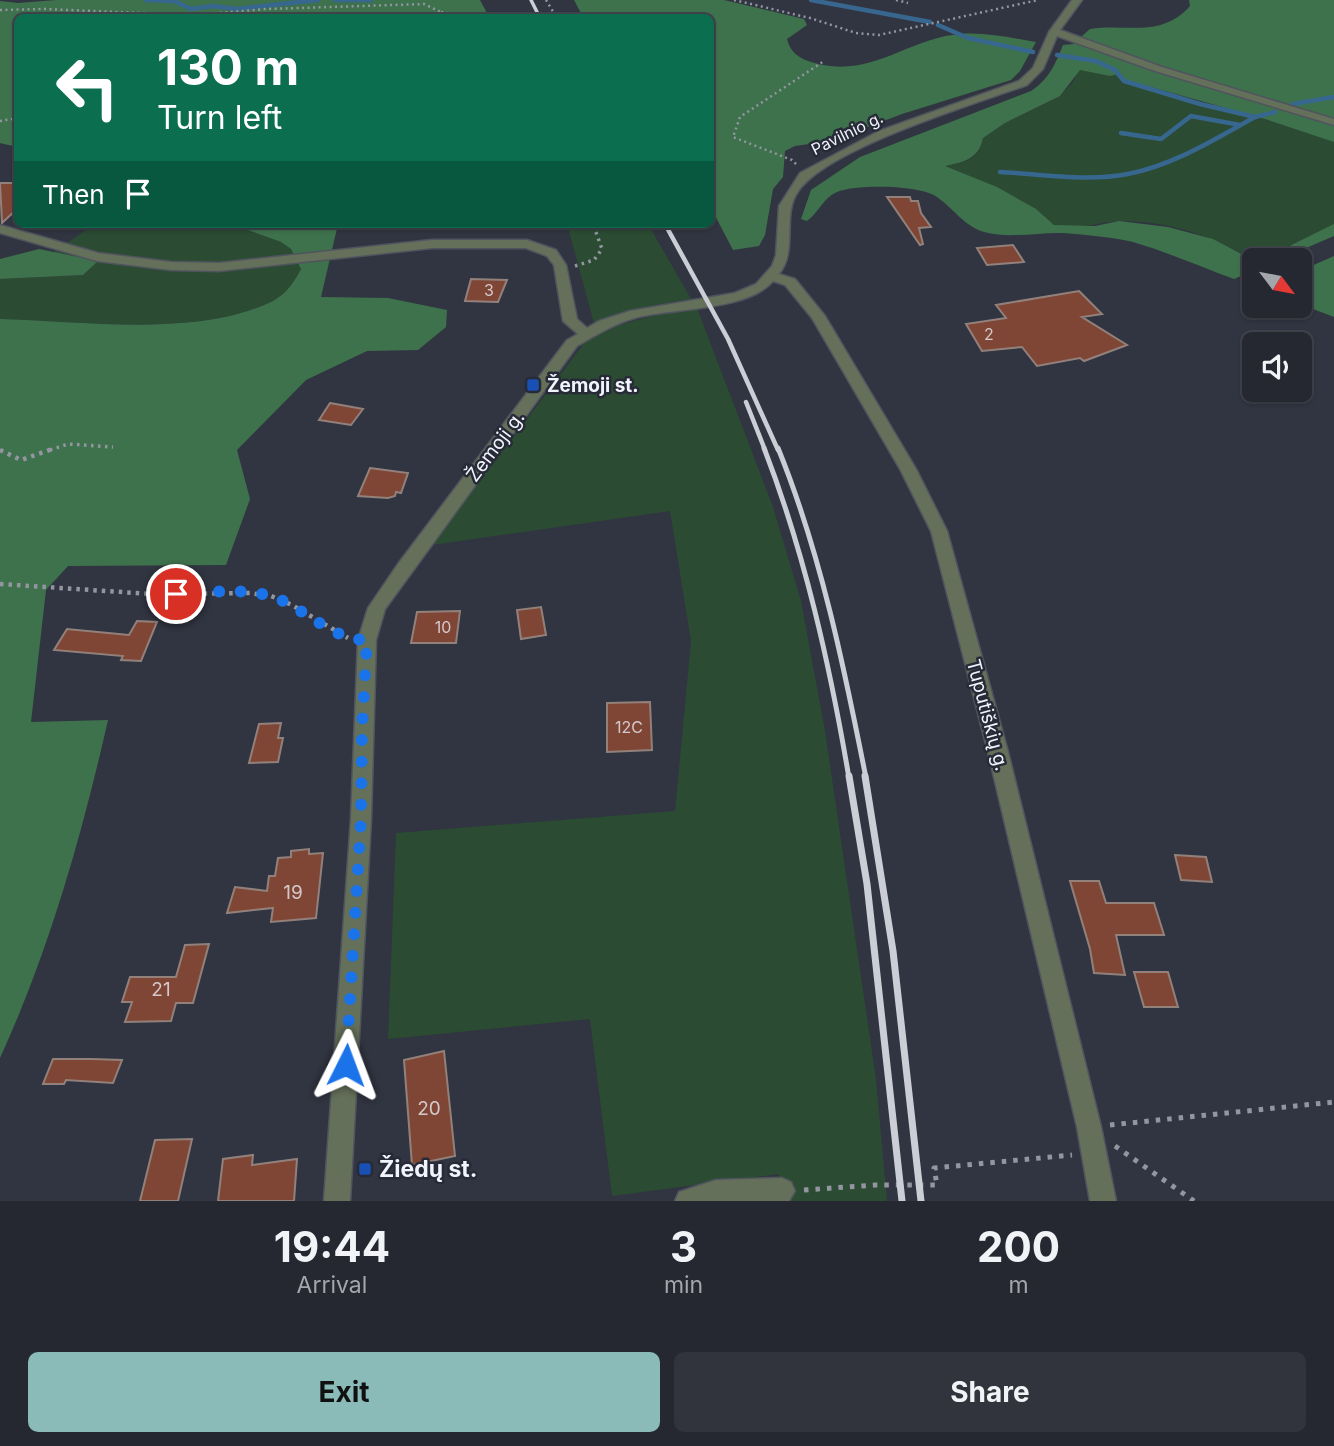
<!DOCTYPE html>
<html lang="en">
<head>
<meta charset="utf-8">
<style>
	:root { --surface:#252831; --page:#31343d; --text:#f1f3f6; --muted:#a3a6ab; --line:#42444d; --accent:#8bbbb9 }
	body { margin:0; font-family:Inter,sans-serif; background:var(--page); color:var(--text); height:100vh; display:flex; flex-direction:column; font-size:26px; white-space:nowrap }
	* { box-sizing:border-box; margin:0 }
	p { font-size:23px; color:var(--muted) }
	.icon { flex:none; width:38px; height:38px; fill:none; stroke:currentColor; stroke-width:2; stroke-linecap:round; stroke-linejoin:round }
	.map { position:relative; height:1201px; overflow:hidden }
	.side { display:flex; flex-direction:column; background:var(--surface); flex:1 }
	.side>* { flex:none }
	.top-card { position:absolute; left:14px; top:14px; width:700px; height:214px; border-radius:10px; box-shadow:0 2px 5px #0004,0 0 0 2px var(--line); background:#0b6e4f; color:#fff; overflow:hidden }
	.needle { width:46px; rotate:122deg }
	.fabs { position:absolute; left:1242px; top:248px; display:grid; gap:14px }
	.fabs a { display:grid; place-items:center; width:70px; height:70px; border-radius:10px; background:var(--surface); box-shadow:0 2px 5px #0004,0 0 0 2px var(--line); font-size:35px }
	.pin { position:absolute; display:grid; place-items:center; width:60px; height:60px; color:#fff; margin:-30px; border:4px solid #fff; border-radius:50%; box-shadow:0 2px 7px #0007 }
	.me { position:absolute; width:77px; margin:-38px; rotate:3deg; stroke-linejoin:round; filter:drop-shadow(0 0 5px #0008) }
	.turn { display:flex; align-items:center; gap:24px; height:147px; padding:0 28px; font-size:32px }
	.turn .icon { width:91px; height:91px; stroke-width:2.5 }
	.turn b { display:block; font-size:49px; line-height:60px }
	.then { display:flex; align-items:center; height:66px; padding:0 28px; background:#0003; gap:14px; font-size:26px }
	.eta { display:flex; justify-content:space-evenly; align-items:center; height:119px; text-align:center }
	.eta b { font-size:42px; font-weight:700; line-height:49px }
	.button { display:flex; gap:14px; margin-top:auto; padding:14px 28px }
	.button a { flex:1; height:80px; border-radius:10px; background:var(--accent); color:#111; font-size:28px; font-weight:700; line-height:80px; text-align:center }
	.button a+a { background:var(--page); color:var(--text) }
	.map>svg:first-child { display:block }
	.green { fill:#2b4b33 }
	.forest { fill:#3e724c }
	.lines { fill:none; stroke-linecap:round; stroke-linejoin:round }
	.stream { stroke:#37678e; stroke-width:4.5 }
	.building { fill:#7f4636; stroke:#92817b; stroke-width:2 }
	.minor-casing { stroke:#50545f; stroke-width:3 }
	.path-far3 { stroke:#9396a0; stroke-width:2.5; stroke-dasharray:2 3.5; stroke-linecap:butt }
	.path-far2 { stroke:#9396a0; stroke-width:3.5; stroke-dasharray:2.5 4.5; stroke-linecap:butt }
	.path-far1 { stroke:#9396a0; stroke-width:4.5; stroke-dasharray:3.5 5; stroke-linecap:butt }
	.path { stroke:#9396a0; stroke-width:5; stroke-dasharray:4.5 7; stroke-linecap:butt }
	.minor { fill:#64705a; fill-rule:evenodd }
	.rail-far3 { stroke:#cbced7; stroke-width:3.5 }
	.rail-far2 { stroke:#cbced7; stroke-width:4.5 }
	.rail-far1 { stroke:#cbced7; stroke-width:5 }
	.rail { stroke:#cbced7; stroke-width:7 }
	.route { stroke:#1a73e8; stroke-width:12; stroke-dasharray:0 21.6 }
	.transit-dot { fill:#1a4fb4; stroke:#272a37; stroke-width:2.5 }
	.labels { text-anchor:middle; stroke-width:5; stroke-linejoin:round; paint-order:stroke }
	.far-street-label { font-size:16px; fill:#f1f4fc; stroke:#272a37 }
	.number-label { font-size:16px; fill:#d4c8ca }
	.poi-label { font-size:19px; font-weight:bold; fill:#f1f4fc; stroke:#272a37; text-anchor:start }
	.street-label { font-size:19px; fill:#f1f4fc; stroke:#272a37 }
	.near-number-label { font-size:19px; fill:#d4c8ca }
	.near-poi-label { font-size:23px; font-weight:bold; fill:#f1f4fc; stroke:#272a37; text-anchor:start }
</style>
</head>
<body>
<div class="map">
<svg width="1334" height="1201" viewBox="0 0 1334 1201">
	<rect width="100%" height="100%" fill="#313541"/>
	<!-- green -->
	<path class="green" d="M1079 69 1110 76 1118 74 1182 97 1265 119 1334 142V225L1255 261C1215 237 1170 221 1122 221 1104 221 1070 232 1053 224 1045 220 1040 211 1032 207 1004 190 975 178 944 166 964 162 979 161 983 138L1005 123 1060 96 1073 82Z
		M95 224H231L281 242 291 249 301 269C295 281 286 294 273 301 199 338 82 321 0 319V279L83 275 97 261 52 253Z
		M567 224H648L691 299 639 308 594 323Z
		M697 308 773 507 801 601 825 731 876 1079 887 1201H781L779 1174 612 1196 590 1019 388 1039 396 833 675 811 691 641 670 511 432 545 585 342C618 320 659 315 697 308Z"/>
	<!-- forest -->
	<path class="forest" d="M56 0H480L489 17 18 18 17 147 0 143V1L18 3Z
		M574 0H724L804 19 807 25 787 39C790 51 797 57 808 61 868 82 907 38 960 34 986 32 1011 38 1036 42L1020 71 1011 80 902 114 831 141 795 146 785 151 783 177 773 189 765 235 759 246 733 250 711 208 710 18 583 17Z
		M1189 0H1334V142L1265 119 1126 80 1118 74 1110 76 1080 70 1060 96 1005 123 983 138C979 159 964 162 945 166L997 187 1036 209 1054 225 1095 226 1119 221 1168 227 1213 239 1255 261V270L1234 279C1201 267 1167 252 1133 242 1112 237 1086 235 1064 233 1038 232 1010 239 984 232 964 226 953 208 937 197 921 185 856 184 837 192 823 198 819 212 807 221L801 219 811 190 860 157 1031 91C1049 79 1055 65 1063 45L1073 44 1090 29C1126 23 1161 39 1190 6Z
		M231 224H338L321 297 388 298 447 310 446 327 418 350 367 351 306 380 237 450 250 499 226 565 68 566 46 590 31 722 108 720C82 835 49 951 0 1058V319C82 321 199 338 273 301 286 294 295 281 301 269L291 249 281 242Z
		M1334 224V236L1276 261H1259Z
		M39 249 98 261 83 275 0 279V259Z
		M1334 256V317L1300 304V271Z"/>
	<g class="lines">
		<!-- stream -->
		<path class="stream" d="M146 0 174 1 191 9 213 6 236 9 318 0
			M335 0H371
			M811 0 930 22
			M938 25 968 38 1033 52
			M1057 55 1096 61 1115 70 1124 81 1200 104 1255 117 1275 112
			M1293 104 1334 97
			M1121 133 1161 139 1191 116 1240 125
			M1000 172C1042 174 1086 182 1128 174 1174 165 1215 139 1255 117"/>
	</g>
	<!-- building -->
	<path class="building" d="M0 183H18V208L2 223Z
		M887 197H910L911 201H918L921 213 931 227 919 228 923 244 920 245Z
		M1013 245 1024 262 987 265 977 248Z
		M471 279 507 280 498 302 465 301Z
		M1079 291 1102 314 1082 317 1127 345 1084 361 1080 358 1037 366 1022 347 982 351 966 324 1006 318 996 305Z
		M330 403 363 409 351 425 319 420Z
		M370 468 408 473 401 493 396 492 395 496 388 498 358 496Z
		M541 607 546 635 521 639 517 610Z
		M460 611 456 643H411L417 612Z
		M137 621 157 622 141 661 121 660 123 656 54 650 67 629 129 635Z
		M650 702 652 750 607 752V703Z
		M281 723 278 738H283L278 762 249 763 259 724Z
		M309 849V854L323 853 316 918 271 922 273 908 227 913 235 887 267 891 269 876H275L278 858 291 857V851Z
		M1175 855 1206 857 1212 882 1181 880Z
		M1070 881H1099L1106 903H1154L1164 935H1116L1125 975 1094 973 1090 949Z
		M209 944 193 1003H176L171 1021 125 1022 132 1002H122L130 977H176L185 945Z
		M1134 972H1168L1178 1007H1144Z
		M444 1051 455 1156 412 1165 404 1060Z
		M53 1059H92L122 1060 113 1083 66 1080 64 1084H43Z
		M192 1139 178 1201H140L155 1140Z
		M253 1155 252 1165 297 1159 294 1201H218L223 1159Z"/>
	<g class="lines">
		<defs>
			<path id="minor" d="M1072 0H1082L1060 30 1162 67 1334 119V125L1155 71 1057 36 1043 69 1027 85C975 104 824 149 797 193 782 217 798 251 779 274L795 279 825 316 916 469 947 531 1008 752 1101 1127 1116 1201H1090L1077 1127 988 752 931 531 900 469 812 318 785 285 773 281C748 311 673 308 635 318 614 324 596 335 577 346L385 609 376 640 371 819 350 1201H324L351 819 358 640 368 608 398 564 567 340 578 334 563 321 554 265 547 256 526 248H432L219 271 171 270 97 261 0 233V225L98 253 171 262 219 263 432 240H527L556 250 566 265 577 319 587 328 599 321 630 311 735 293 756 284 772 266 776 255 779 206 800 173 879 131 1019 81 1033 68 1049 32Z
				M782 1178 791 1182 795 1191 789 1201H675L679 1192 716 1180Z"/>
		</defs>
		<!-- minor casing -->
		<use href="#minor" class="minor-casing"/>
		<!-- path-far3 -->
		<path class="path-far3" d="M546 0 557 18
			M734 0 810 18 856 33 879 35 1038 0
			M896 0 908 3
			M0 10 44 9 193 15 267 9 424 4 441 12 437 18
			M441 12 475 18
			M0 121 18 118
			M796 164 792 160 733 137 740 117 824 61"/>
		<!-- path-far2 -->
		<path class="path-far2" d="M575 266 594 260 602 249 593 224
			M50 450 68 444 113 447"/>
		<!-- path-far1 -->
		<path class="path-far1" d="M0 450 21 460 55 448
			M0 584 151 594 250 593 271 596 292 605 348 638"/>
		<!-- path -->
		<path class="path" d="M1110 1125 1334 1102
			M1115 1146 1194 1201
			M804 1190 875 1185H937L934 1168 1072 1155"/>
		<!-- minor -->
		<use href="#minor" class="minor"/>
		<!-- rail-far3 -->
		<path class="rail-far3" d="M531 0 540 18"/>
		<!-- rail-far2 -->
		<path class="rail-far2" d="M665 224 728 339 778 450
			M746 402 765 450"/>
		<!-- rail-far1 -->
		<path class="rail-far1" d="M764 448C805 554 830 666 849 778
			M778 448C821 554 844 667 866 778"/>
		<!-- rail -->
		<path class="rail" d="M849 776 867 884 902 1201
			M865 776 893 951 921 1201"/>
	</g>
	<g class="lines">
		<!-- route -->
		<path class="route" d="M176 594C207 593 244 587 274 597 306 609 332 640 367 640L362 728 361 819 346 1065"/>
	</g>
	<!-- markers -->
	<g class="transit-dot">
		<rect x="526" y="378" width="14" height="14" rx="3.5"/>
		<rect x="358" y="1162" width="14" height="14" rx="3.5"/>
	</g>
	<g class="labels">
		<!-- far-street labels -->
		<g class="far-street-label">
			<text transform="translate(847 133) rotate(-26)" y="6">Pavilnio g.</text>
		</g>
		<!-- number labels -->
		<g class="number-label">
			<text x="489" y="296">3</text>
			<text x="989" y="340">2</text>
			<text x="443" y="633">10</text>
			<text x="629" y="733">12C</text>
		</g>
		<!-- poi labels -->
		<g class="poi-label">
			<text x="547" y="392">Žemoji st.</text>
		</g>
		<!-- street labels -->
		<g class="street-label">
			<text transform="translate(495 446) rotate(-53)" y="7">Žemoji g.</text>
			<text transform="translate(988 715) rotate(75)" y="7">Tuputiškių g.</text>
		</g>
		<!-- near-number labels -->
		<g class="near-number-label">
			<text x="293" y="899">19</text>
			<text x="161" y="996">21</text>
			<text x="429" y="1115">20</text>
		</g>
		<!-- near-poi labels -->
		<g class="near-poi-label">
			<text x="379" y="1177">Žiedų st.</text>
		</g>
	</g>
</svg>
<div class="fabs">
<a><svg class="needle" viewBox="-14 -14 28 28"><path d="M0-13l5 13h-10z" fill="#e53935"/><path d="M0 13l5-13h-10z" fill="#a3a6ab"/></svg></a>
<a><svg class="icon" aria-label="sound" viewBox="0 0 24 24"><path d="M4 9h4l5-4v14l-5-4H4zM17 9q2 3 0 6"/></svg></a>
</div>
<div class="pin" style="left:176px;top:594px;background:#d93025"><svg class="icon" aria-label="arrive" viewBox="0 0 24 24"><path d="M6 21V4h12l-3 4 3 4H6"/></svg></div>
<svg class="me" style="left:346px;top:1065px" viewBox="-20 -20 40 40"><path d="M0-17L14 15 0 8-14 15z" fill="#1a73e8" stroke="#fff" stroke-width="4"/></svg>
<div class="top-card">
<div class="turn"><svg class="icon" aria-label="left" viewBox="0 0 24 24"><path d="M17 20v-9H6M10 6l-5 5 5 5"/></svg><div><b>130 m</b>Turn left</div></div>
<div class="then">Then<svg class="icon" aria-label="arrive" viewBox="0 0 24 24"><path d="M6 21V4h12l-3 4 3 4H6"/></svg></div>
</div>
</div>
<section class="side">
<div class="eta">
<div><b>19:44</b><p>Arrival</p></div>
<div><b>3</b><p>min</p></div>
<div><b>200</b><p>m</p></div>
</div>
<div class="button"><a>Exit</a><a>Share</a></div>
</section>
</body>
</html>
